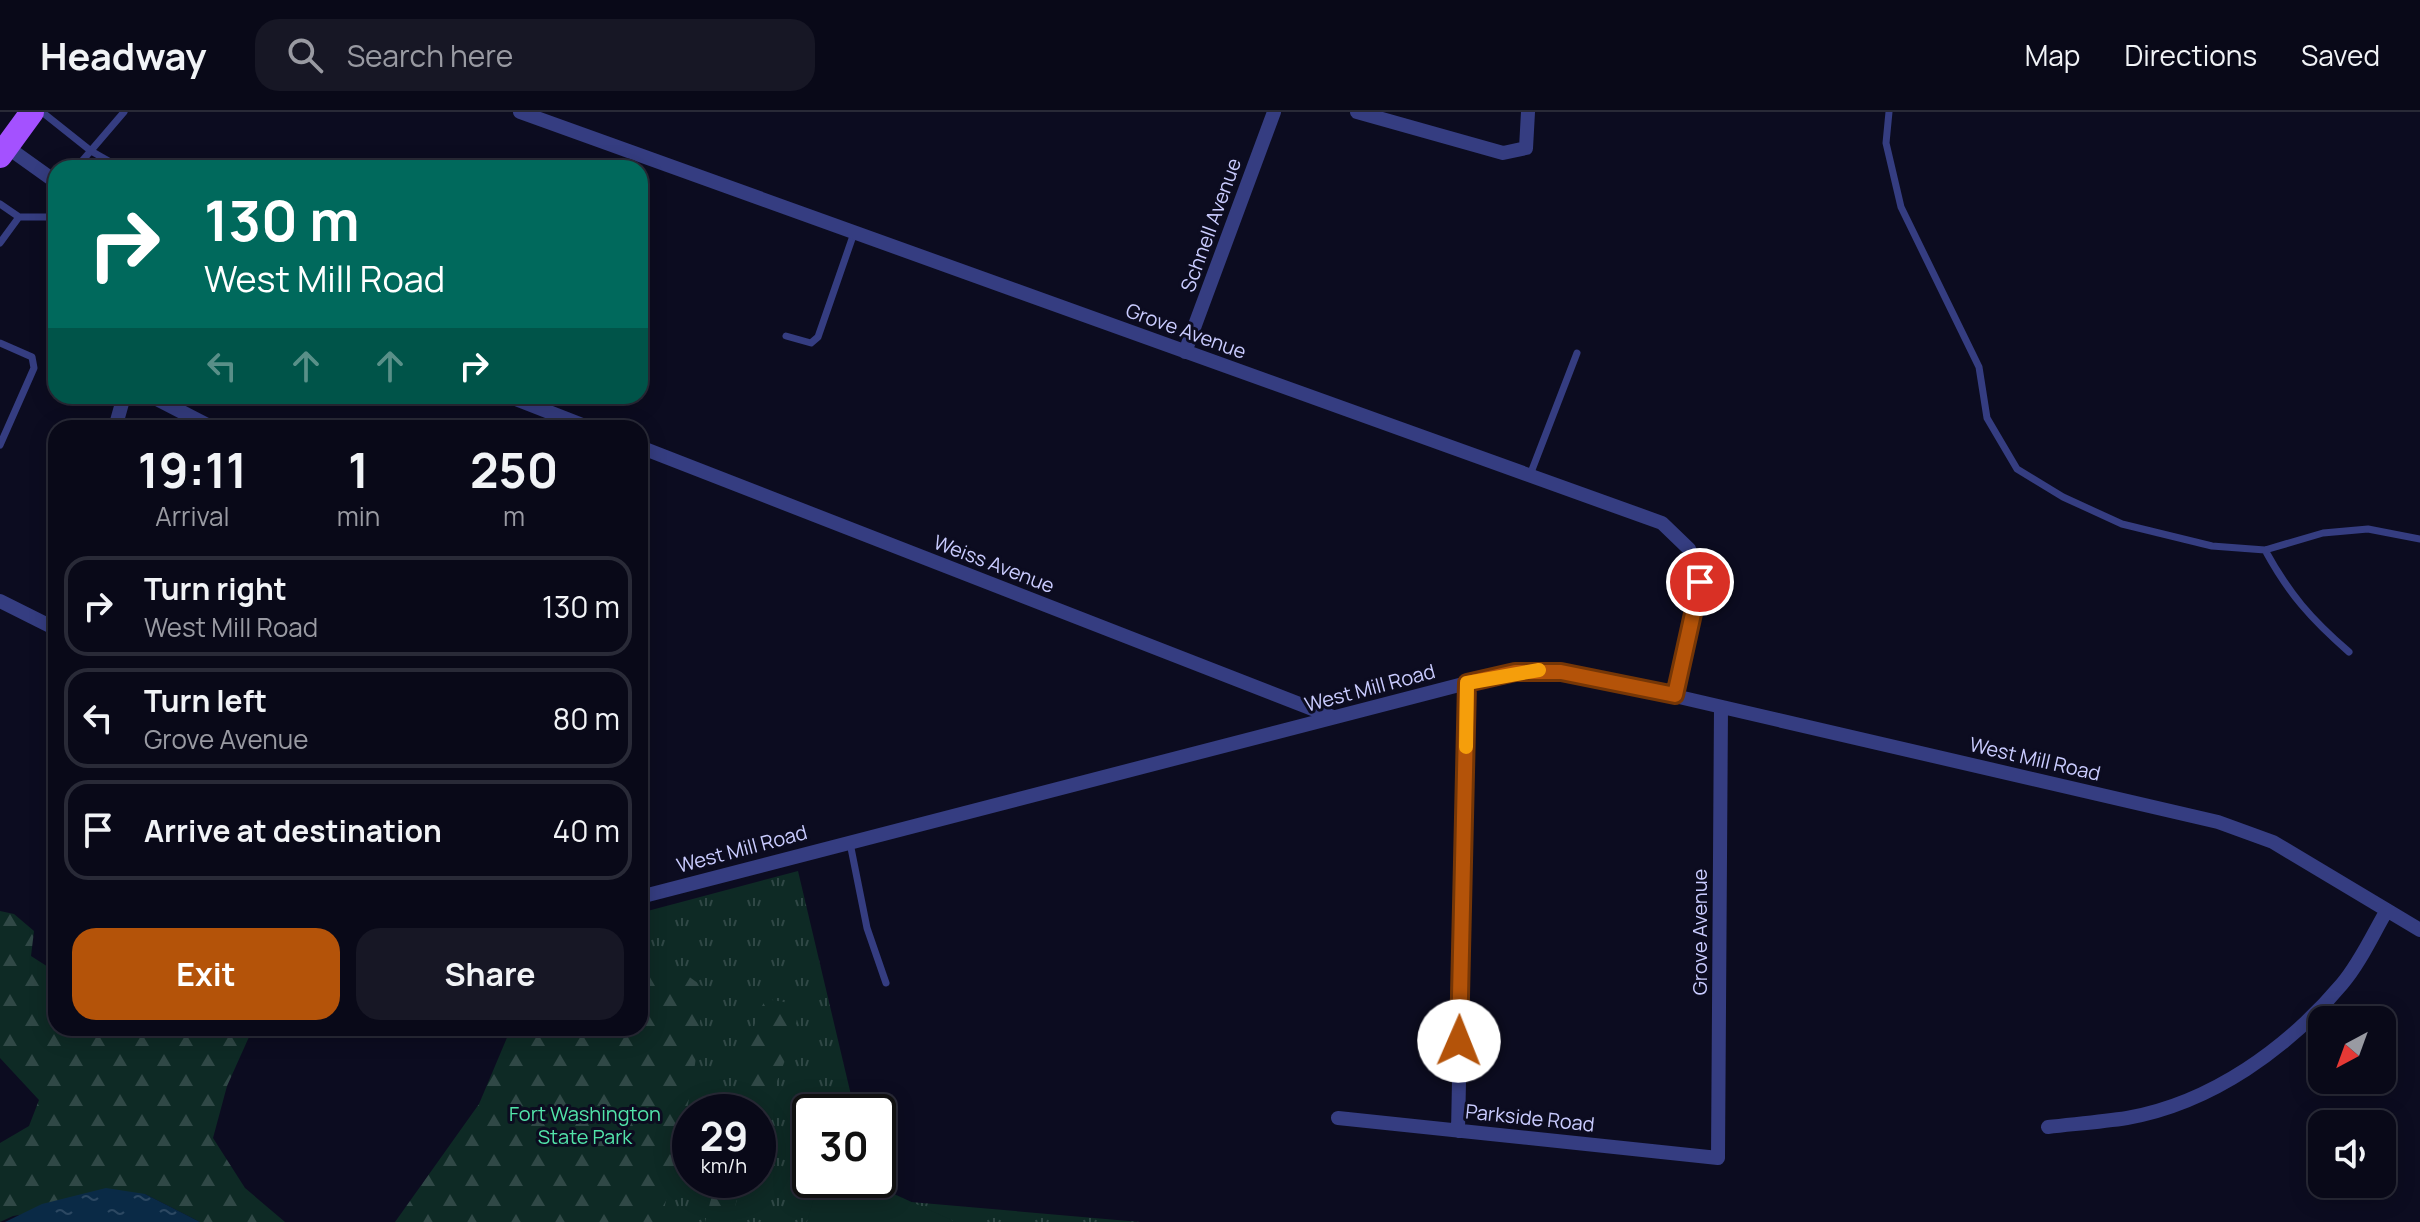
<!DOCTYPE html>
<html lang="en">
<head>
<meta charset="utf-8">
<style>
	:root { --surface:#090918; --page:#171725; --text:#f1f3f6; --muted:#999aa2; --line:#292a37; --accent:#b45309 }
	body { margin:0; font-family:Manrope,sans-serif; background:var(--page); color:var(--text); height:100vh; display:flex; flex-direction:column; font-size:30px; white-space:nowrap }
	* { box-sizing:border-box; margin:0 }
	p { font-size:26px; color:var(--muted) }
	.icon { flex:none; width:44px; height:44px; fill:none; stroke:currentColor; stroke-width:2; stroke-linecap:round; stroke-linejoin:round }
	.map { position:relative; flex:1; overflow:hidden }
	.side { position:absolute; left:48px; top:308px; width:600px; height:616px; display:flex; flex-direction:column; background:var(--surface); border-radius:24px; box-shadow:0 4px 20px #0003,0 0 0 2px var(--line) }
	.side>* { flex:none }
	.guide { position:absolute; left:48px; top:48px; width:600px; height:244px; border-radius:24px; box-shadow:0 4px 20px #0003,0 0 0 2px var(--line); background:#00695c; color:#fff; overflow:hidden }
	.needle { width:52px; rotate:221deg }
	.buttons { position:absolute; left:2308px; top:894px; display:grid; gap:16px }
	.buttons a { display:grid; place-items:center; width:88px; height:88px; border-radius:16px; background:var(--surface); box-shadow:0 4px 20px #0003,0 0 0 2px var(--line); font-size:40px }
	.speed { position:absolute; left:672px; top:982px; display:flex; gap:16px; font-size:40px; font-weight:700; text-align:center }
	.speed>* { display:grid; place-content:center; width:104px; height:104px; border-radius:50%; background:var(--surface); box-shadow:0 4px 20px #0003,0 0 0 2px var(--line); line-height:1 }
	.speed small { font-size:20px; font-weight:400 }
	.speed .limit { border:4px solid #111; border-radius:12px; background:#fff; color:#111 }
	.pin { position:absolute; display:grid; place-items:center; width:68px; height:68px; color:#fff; margin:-34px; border:4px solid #fff; border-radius:50%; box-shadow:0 2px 8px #0007 }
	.me { position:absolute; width:88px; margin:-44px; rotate:1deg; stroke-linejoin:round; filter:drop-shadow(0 0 6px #0008) }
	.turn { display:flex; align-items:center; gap:28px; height:168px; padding:0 24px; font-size:36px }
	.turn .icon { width:104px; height:104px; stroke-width:2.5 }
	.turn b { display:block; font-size:56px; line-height:68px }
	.lanes { display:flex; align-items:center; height:76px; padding:0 24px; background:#0003; justify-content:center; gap:40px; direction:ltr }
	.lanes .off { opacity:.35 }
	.eta { display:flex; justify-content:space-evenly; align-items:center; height:136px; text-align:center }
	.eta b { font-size:48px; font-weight:700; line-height:56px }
	.button { display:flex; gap:16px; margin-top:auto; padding:16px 24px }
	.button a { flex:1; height:92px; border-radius:24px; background:var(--accent); color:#fff; font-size:32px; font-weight:700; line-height:92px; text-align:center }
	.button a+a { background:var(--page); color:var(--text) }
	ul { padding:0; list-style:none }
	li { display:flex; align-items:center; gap:24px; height:100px; margin:0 16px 12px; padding:0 8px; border:4px solid var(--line); border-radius:24px }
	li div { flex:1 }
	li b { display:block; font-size:30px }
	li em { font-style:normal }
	header { display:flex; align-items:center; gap:48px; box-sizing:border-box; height:112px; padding:0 40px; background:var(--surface); border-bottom:2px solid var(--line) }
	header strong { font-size:38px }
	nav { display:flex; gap:44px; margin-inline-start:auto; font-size:28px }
	.search { width:560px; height:72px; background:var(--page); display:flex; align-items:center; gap:20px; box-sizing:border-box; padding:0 28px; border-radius:24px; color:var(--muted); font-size:30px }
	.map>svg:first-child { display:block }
	.grass { fill:url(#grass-tufts); fill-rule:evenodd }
	.forest { fill:url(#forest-firs) }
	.pitch { fill:#0e2a25 }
	.water { fill:url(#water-ripples) }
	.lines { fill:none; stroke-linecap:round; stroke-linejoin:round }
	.lane { stroke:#353d81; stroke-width:7 }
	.street { stroke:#353d81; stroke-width:14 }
	.primary { stroke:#a451ff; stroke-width:24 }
	.route-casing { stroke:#753606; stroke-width:20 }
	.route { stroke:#b45309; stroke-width:14 }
	.slow { stroke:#f59e0b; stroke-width:14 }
	.labels { text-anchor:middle; stroke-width:6; stroke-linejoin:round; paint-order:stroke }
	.street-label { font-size:20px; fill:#caccff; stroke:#0c0c20 }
	.park-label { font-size:20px; fill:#52e3a9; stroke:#0c0c20 }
</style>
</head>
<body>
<header>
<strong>Headway</strong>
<div class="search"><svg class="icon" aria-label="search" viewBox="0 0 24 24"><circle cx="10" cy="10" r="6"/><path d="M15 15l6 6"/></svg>Search here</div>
<nav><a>Map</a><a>Directions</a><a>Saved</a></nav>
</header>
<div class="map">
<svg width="2420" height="1110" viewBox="0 0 2420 1110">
	<defs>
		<pattern id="grass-tufts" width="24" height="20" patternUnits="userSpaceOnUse" patternTransform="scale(2)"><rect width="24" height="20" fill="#0e2a25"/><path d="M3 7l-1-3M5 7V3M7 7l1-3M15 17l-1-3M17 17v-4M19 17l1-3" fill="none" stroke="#304846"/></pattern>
		<pattern id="forest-firs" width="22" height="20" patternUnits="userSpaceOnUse" patternTransform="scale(2)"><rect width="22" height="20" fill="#0e2a25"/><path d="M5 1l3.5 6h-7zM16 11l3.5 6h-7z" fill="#304846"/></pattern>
		<pattern id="water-ripples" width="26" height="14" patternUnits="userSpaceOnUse" patternTransform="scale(2)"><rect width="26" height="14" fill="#0a2a46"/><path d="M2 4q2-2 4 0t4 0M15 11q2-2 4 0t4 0" fill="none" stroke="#2c4862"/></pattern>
	</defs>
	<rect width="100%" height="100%" fill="#0c0c20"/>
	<!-- grass -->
	<path class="grass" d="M798 759 855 1000H810V1068H871L876 1087 1140 1110H410L640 916V801ZM690 1000H758V1068H690Z"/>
	<!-- forest -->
	<path class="forest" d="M0 799 14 802 34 819 31 844 56 860V916H253L227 974 213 1026 245 1076 285 1110H200L145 1082 13 1104 0 1110V1031L29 1014 39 988 0 946Z
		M640 850 688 864 702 874C700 952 683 1018 665 1093L666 1110H395L479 992 511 916H640Z
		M766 887 784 890 798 902C791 943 771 979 758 1020V1000H733L757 903Z
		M716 1068H742L731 1110H705Z"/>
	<!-- pitch -->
	<path class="pitch" d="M819 1068H863L956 1110H807Z"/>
	<!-- water -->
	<path class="water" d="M106 1076 145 1082 200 1110H5L42 1092Z"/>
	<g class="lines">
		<!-- lane -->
		<path class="lane" d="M42 0 91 39 121 56
			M1889 0 1886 31 1901 95 1979 255 1987 306 2017 357 2063 385 2122 412 2212 434 2265 438 2323 421 2368 417 2420 427
			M76 56 124 0
			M0 92 19 105
			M0 131 19 105H56
			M786 224 811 231 818 225 854 121
			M0 231 32 245 34 256 0 333
			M1530 363 1577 241
			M2265 438C2289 482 2311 507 2349 540
			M850 731 867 816 886 871"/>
		<!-- street -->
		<path class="street" d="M520 0 1662 411 1689 437 1700 470 1675 583
			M1357 0 1503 41 1526 36 1528 0
			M7 35 56 70
			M1185 240 1274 0
			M151 284 213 316
			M508 284 590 316
			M115 316 124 284
			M640 335 1333 605
			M0 489 56 517
			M640 785 1467 571 1537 558 1597 566 2218 710 2273 730 2420 818
			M1338 1006 1718 1046 1721 595
			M2048 1015C2074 1012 2101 1010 2127 1006 2212 991 2288 936 2342 872 2360 851 2373 822 2387 798
			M1458 1019 1467 571"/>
		<!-- primary -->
		<path class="primary" d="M0 44 32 0"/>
	</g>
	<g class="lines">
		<defs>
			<path id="route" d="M1459 929 1467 571 1515 560H1561L1675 583 1700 470"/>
		</defs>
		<!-- route casing -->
		<use href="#route" class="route-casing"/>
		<!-- route -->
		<use href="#route" class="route"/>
		<!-- slow -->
		<path class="slow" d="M1466 635 1467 571 1539 558"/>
	</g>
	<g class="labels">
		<!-- street labels -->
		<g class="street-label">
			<text transform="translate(1211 113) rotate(-70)" y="7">Schnell Avenue</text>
			<text transform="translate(1186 219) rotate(20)" y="7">Grove Avenue</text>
			<text transform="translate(994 452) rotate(21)" y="7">Weiss Avenue</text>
			<text transform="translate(1370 576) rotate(-15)" y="7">West Mill Road</text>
			<text transform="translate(2035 647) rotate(13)" y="7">West Mill Road</text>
			<text transform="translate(742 737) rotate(-15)" y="7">West Mill Road</text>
			<text transform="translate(1700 820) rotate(-90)" y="7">Grove Avenue</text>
			<text transform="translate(1530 1006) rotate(6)" y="7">Parkside Road</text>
		</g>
		<!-- park labels -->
		<g class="park-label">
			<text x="585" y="1009">Fort Washington<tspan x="585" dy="23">State Park</tspan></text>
		</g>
	</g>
</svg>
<div class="buttons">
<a><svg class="needle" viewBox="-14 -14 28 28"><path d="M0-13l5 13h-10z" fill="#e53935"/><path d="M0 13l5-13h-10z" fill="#999aa2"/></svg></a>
<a><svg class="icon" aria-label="sound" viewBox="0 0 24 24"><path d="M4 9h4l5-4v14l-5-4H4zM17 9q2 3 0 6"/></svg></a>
</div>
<div class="speed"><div>29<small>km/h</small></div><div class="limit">30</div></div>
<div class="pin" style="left:1700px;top:470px;background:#d93025"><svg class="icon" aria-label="arrive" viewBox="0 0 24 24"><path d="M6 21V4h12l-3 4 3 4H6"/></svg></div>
<svg class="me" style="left:1459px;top:929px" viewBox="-20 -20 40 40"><circle r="19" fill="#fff"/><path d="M0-13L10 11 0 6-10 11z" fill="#b45309"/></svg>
<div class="guide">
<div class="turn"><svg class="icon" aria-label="right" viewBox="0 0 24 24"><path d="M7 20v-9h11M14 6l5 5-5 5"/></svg><div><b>130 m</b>West Mill Road</div></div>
<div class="lanes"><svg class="icon off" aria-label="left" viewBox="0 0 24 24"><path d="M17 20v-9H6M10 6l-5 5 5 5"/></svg><svg class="icon off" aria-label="ahead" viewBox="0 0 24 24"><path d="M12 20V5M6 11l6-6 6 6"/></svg><svg class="icon off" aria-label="ahead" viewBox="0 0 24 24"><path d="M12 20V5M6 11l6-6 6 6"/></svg><svg class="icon" aria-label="right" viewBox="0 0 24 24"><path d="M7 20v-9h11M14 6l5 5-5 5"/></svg></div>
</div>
<section class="side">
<div class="eta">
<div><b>19:11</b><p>Arrival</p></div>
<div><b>1</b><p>min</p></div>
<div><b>250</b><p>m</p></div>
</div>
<ul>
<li><svg class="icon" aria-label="right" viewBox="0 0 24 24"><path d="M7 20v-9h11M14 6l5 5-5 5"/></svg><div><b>Turn right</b><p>West Mill Road</p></div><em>130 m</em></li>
<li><svg class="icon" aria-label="left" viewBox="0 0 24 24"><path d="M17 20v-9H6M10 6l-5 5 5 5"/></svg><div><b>Turn left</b><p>Grove Avenue</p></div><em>80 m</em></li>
<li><svg class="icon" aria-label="arrive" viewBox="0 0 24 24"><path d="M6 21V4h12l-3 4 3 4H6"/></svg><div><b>Arrive at destination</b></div><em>40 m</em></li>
</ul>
<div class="button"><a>Exit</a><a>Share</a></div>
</section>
</div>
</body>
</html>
